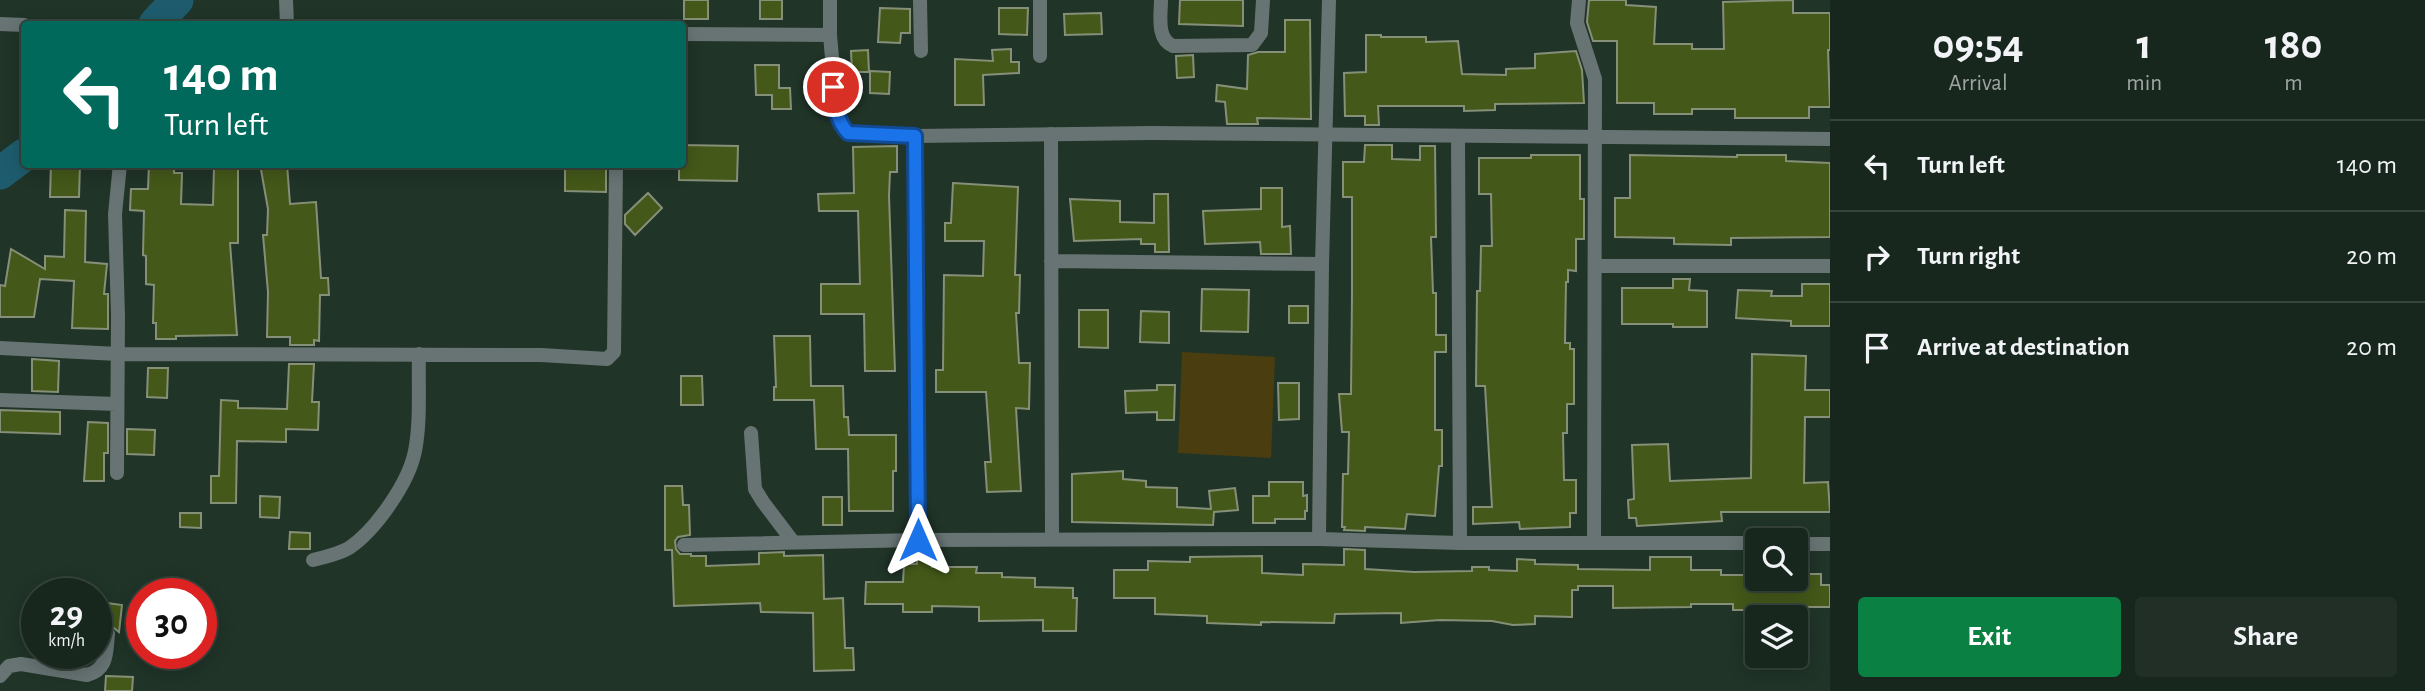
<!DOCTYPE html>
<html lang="en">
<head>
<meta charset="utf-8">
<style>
	:root { --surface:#18271e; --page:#212f27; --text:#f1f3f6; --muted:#9fa5a4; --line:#36443c; --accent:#0b8043 }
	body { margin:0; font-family:"Alegreya Sans",sans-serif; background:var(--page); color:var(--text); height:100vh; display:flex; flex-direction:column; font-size:26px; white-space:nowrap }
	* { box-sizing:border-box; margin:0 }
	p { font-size:23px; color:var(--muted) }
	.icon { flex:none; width:38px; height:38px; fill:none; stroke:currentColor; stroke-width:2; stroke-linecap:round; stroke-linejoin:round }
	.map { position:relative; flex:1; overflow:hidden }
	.details { display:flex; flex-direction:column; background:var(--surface); width:595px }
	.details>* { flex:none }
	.hud { position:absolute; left:21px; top:21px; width:665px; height:147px; border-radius:7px; box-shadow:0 4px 18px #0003,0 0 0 2px var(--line); background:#00695c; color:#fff; overflow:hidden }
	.tools { position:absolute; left:1745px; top:528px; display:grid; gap:14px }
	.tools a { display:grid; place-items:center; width:63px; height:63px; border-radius:7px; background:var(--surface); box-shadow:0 4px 18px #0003,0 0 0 2px var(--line); font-size:35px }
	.speed { position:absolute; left:21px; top:578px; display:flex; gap:14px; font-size:35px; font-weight:700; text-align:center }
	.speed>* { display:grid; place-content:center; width:91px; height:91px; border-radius:50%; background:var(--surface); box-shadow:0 4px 18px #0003,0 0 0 2px var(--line); line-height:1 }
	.speed small { font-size:18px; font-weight:400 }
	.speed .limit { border:10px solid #d22; background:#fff; color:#111 }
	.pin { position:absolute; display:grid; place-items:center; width:60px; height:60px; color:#fff; margin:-30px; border:4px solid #fff; border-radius:50%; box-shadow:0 2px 7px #0007 }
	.me { position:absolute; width:77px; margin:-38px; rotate:0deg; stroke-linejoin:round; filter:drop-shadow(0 0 5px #0008) }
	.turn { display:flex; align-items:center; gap:24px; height:147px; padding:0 28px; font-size:32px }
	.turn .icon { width:91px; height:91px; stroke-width:2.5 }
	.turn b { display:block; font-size:49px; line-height:60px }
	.eta { display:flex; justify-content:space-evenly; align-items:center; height:119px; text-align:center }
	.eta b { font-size:42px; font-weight:600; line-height:49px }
	.action { display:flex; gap:14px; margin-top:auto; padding:14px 28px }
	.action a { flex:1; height:80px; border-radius:7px; background:var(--accent); color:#fff; font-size:28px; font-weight:600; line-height:80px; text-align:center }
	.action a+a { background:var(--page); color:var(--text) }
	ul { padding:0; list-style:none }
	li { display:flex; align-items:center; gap:21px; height:91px; padding:0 28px; border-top:2px solid var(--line) }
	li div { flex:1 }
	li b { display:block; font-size:26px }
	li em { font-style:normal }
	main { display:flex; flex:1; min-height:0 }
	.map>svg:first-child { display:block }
	.green { fill:#4a3d10 }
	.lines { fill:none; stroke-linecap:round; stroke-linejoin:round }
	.river { stroke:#1e5c6d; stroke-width:33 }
	.building { fill:#445819; stroke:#868f78; stroke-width:2 }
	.minor { stroke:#677473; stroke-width:14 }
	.tertiary { stroke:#677473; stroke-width:14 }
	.route-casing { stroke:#114b97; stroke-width:18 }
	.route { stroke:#1a73e8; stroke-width:12 }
</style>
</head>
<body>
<main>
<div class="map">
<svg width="1830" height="691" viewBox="0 0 1830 691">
	<rect width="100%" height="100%" fill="#203428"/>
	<!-- green -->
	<path class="green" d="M1182 352 1275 357 1271 458 1178 453Z"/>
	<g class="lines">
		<!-- river -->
		<path class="river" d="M155 24 177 0
			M0 173 24 155"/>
	</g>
	<!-- building -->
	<path class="building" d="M684 0H708V19H684Z
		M760 0H782V19H760Z
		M1180 0H1243V26L1179 24Z
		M1589 0H1626V5L1656 7 1654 44H1692V49H1724L1723 2 1793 0V13H1830V50H1828L1830 107H1809V118H1735V109H1692V114H1654V103H1617V41H1593L1587 22Z
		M880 8 910 9V33H901L900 43 878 42Z
		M999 8H1028L1027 35 999 34Z
		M1101 13 1102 34 1065 35 1064 14Z
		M1285 20H1310L1311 119 1257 118 1258 124H1227L1225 102 1216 101 1217 85 1247 89 1248 55 1258 52H1285Z
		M1366 35H1381V37H1426V42L1458 41 1462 74 1506 75V69L1535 68V54L1576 51 1582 70 1584 103 1495 104V110L1464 111V106H1378L1379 125H1365V116H1345L1344 73 1366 72Z
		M1011 49V62H1019V73L983 75 984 105H955V59L993 61 992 50Z
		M868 50 869 72H852L851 51Z
		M1193 55 1194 77 1177 78 1176 56Z
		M755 65H779V88H790L791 109H772V95H756Z
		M870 71 890 72 889 94 870 93Z
		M682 145 738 146 737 181 679 180V164H682Z
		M1365 145H1392V159L1420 160V146H1435L1436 237H1431L1433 293H1436V335H1446V352H1435V430H1442V466H1439L1435 516 1407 514 1405 529 1365 527V531L1344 530 1345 527H1342L1343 474H1348L1349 432H1342L1339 394H1351L1352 296V197H1343V162H1364Z
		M897 146V172H890L889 196 895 371H865L864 314H821V284H860L858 211H819L818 194 854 193 853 147Z
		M1531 155H1580V199H1584V239H1576V271L1568 270V282H1566L1565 343H1570V349H1574V404H1567V433H1563L1564 480H1576V513H1570V527L1520 529 1519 522 1473 524V507H1492L1485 386H1476L1477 291H1480L1481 246H1492L1491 194H1479V158H1531Z
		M1630 155 1737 157V155H1786V161L1830 163V237L1731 238V245L1674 244V238L1615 237V198H1630Z
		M51 164H80L79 197H50Z
		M149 164H174V173H182L181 204 213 205 214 167H238V243H230L237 335 176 336V339H156V323H153L154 285 146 284V256L143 255 144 211 130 210 131 189H148Z
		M260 164H287L290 204 316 202 321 278H328L329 295H320L319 341 314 340V345H290V337H267L268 292 263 235H267L268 209Z
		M565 166 606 167V192L565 191Z
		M953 183 1018 187 1015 275H1020L1019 313H1016L1019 363H1030L1029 409 1016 408 1021 491 987 492 985 462H991L986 392H936V370H943L944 275 983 276V274L984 241H945V223H951Z
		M1261 188H1282V227L1290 226 1291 254H1261L1260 242 1205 244 1203 211 1261 209Z
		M648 193 662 208 635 235 625 224V215Z
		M1154 194H1168L1169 252H1155V244H1141V239L1074 241 1070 199 1120 201V222L1154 223Z
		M65 210 86 211 85 262 107 264 104 294H108V329L72 328 74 281 40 279 34 317H0V285L5 286 11 249 45 269V256L64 257Z
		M1673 279H1690L1689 290 1707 291V327H1673V324H1622V288H1673Z
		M1802 284H1830V326H1791V321L1736 318 1738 290 1772 291 1771 296H1802Z
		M1202 289 1249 290 1248 332 1201 331Z
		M1289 306H1308V323H1289Z
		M1079 310H1108V348L1079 347Z
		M1141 311 1169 312V343L1140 342Z
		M774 336H810L811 386H843L844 417H848L849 435H896V471H893V511H849L848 449H816L814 400H774V387H776Z
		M1752 354 1806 356 1805 390H1830V417H1805L1804 483 1828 482 1830 512H1721L1722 521 1637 526 1636 518H1629L1628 500 1634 499 1632 445 1668 444 1670 481 1751 478Z
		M32 359 59 361 58 392 32 391Z
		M289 364H314L312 402H319L318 430 286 429V442L237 441 236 503H211V476H219L221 400 238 401V408L287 409Z
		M148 368H168L167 398 147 397Z
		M681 376H702L703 405H681Z
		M1278 383H1299V419L1279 420Z
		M1157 385H1175L1174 420H1157V412L1126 413 1125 391 1157 390Z
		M0 410 60 412V434L0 432Z
		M88 422 108 423V453H104V481H84Z
		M127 429 155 430 154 455 127 454Z
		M1123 471V479L1146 481V487L1177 488V507L1211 509 1209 491 1235 488 1238 510 1214 512 1213 525 1072 522V474Z
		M1269 482H1303V496L1307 495V511H1305V519H1275V523H1253V496H1269Z
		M665 486H682L683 505H689L690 535 678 537 675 541 676 549 680 554H691V556H706V566L759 564V553L784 552V556L823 555 824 599 843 598 845 648H853L854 670 814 671 813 613 761 612 760 603 674 606 672 550H665Z
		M260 496 280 497 279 518 260 517Z
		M823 497H842V525H823Z
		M180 513H201V528L180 527Z
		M290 532 310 533V549H289Z
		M1344 549 1365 550V569L1414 572 1472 571V567H1489V570L1517 571V559L1535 560V564L1578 565V569L1650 570V557H1691V570H1721V575H1757V579H1796V574H1821V585H1830V607H1802V610H1733V604H1691V607L1613 608V586H1578V590H1572V617L1535 616V624L1513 625 1492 621 1440 620 1401 623V613L1335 614 1334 623 1261 622V625L1207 623V616L1155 614V598H1114V570H1148V561L1190 562V557L1262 556V573L1303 575V564L1344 565Z
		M917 560H932V567H977L976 573H1002V577L1035 578V587L1073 588V598H1077L1076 631H1043V620L979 621V607L932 606V612H903V604H865L866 582H903L904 564H917Z
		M100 602 122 605 119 632 110 625 97 630Z
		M106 676 133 677 132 691H105Z"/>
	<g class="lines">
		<!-- minor -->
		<path class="minor" d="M286 0 287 24
			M830 0V35
			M920 0 921 51
			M1161 0C1161 15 1156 39 1173 46L1252 45 1261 33 1263 0
			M1579 0 1577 23 1595 79 1594 543
			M1040 56V0
			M1051 134 1052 539
			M915 136 918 540
			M1458 137 1460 543
			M1051 261 1322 264
			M1595 266H1830
			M0 348 118 354 541 355 607 359 614 352 616 164
			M0 400 117 404
			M751 433 755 489 763 502 794 543
			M117 473 118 316 115 214 120 164
			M1319 539 1322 264 1329 0
			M1796 544H1830
			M684 545 918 540 1319 539 1460 543H1757
			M313 560C325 557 339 554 349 548 376 530 409 482 415 451 421 420 418 386 419 354
			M0 676 9 666 21 664 87 675C108 669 106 653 108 634"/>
		<!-- tertiary -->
		<path class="tertiary" d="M0 24 24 25
			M682 34 830 35 837 115 842 126 848 133 915 136 1151 133 1830 139"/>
	</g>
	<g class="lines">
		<defs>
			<path id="route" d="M833 87C835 105 836 120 848 133L915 136 918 540"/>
		</defs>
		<!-- route casing -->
		<use href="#route" class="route-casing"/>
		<!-- route -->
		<use href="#route" class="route"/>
	</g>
</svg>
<div class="tools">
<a><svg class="icon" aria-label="search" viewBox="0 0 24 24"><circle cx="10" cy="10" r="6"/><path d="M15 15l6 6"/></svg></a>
<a><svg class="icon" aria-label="layers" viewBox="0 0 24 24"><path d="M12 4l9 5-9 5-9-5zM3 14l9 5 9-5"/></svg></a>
</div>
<div class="speed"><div>29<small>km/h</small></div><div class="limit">30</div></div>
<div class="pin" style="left:833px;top:87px;background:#d93025"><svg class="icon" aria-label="arrive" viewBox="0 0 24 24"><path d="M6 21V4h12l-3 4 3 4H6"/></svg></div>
<svg class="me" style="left:918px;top:540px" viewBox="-20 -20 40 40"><path d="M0-17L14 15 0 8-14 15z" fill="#1a73e8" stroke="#fff" stroke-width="4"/></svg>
<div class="hud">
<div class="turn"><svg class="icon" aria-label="left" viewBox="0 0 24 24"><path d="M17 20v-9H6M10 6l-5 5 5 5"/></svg><div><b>140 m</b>Turn left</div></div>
</div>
</div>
<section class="details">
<div class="eta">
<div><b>09:54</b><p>Arrival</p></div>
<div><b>1</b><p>min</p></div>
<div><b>180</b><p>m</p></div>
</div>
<ul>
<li><svg class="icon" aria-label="left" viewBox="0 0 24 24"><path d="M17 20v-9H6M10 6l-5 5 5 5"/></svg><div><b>Turn left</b></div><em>140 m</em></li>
<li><svg class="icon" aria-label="right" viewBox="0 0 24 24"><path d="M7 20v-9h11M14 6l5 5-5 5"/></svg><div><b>Turn right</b></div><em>20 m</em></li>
<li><svg class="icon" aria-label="arrive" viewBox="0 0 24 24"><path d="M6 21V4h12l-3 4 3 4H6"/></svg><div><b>Arrive at destination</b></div><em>20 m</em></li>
</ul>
<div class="action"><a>Exit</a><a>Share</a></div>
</section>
</main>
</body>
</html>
